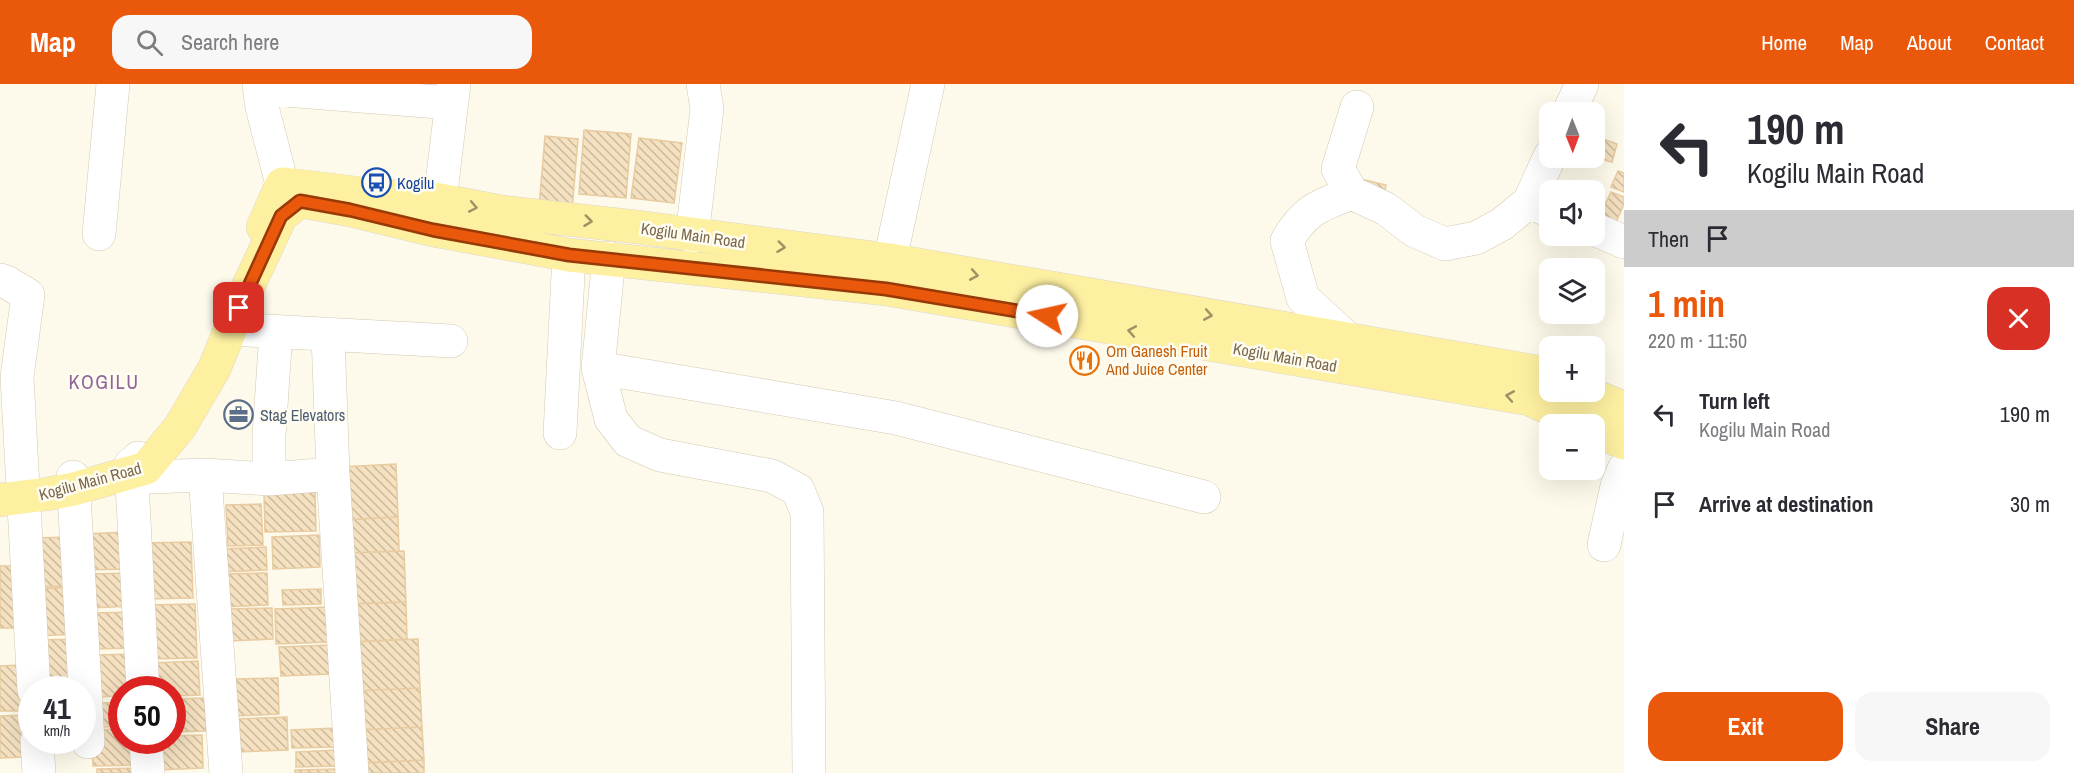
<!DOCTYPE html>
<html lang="en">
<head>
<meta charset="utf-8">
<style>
	:root { --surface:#fff; --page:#f7f7f7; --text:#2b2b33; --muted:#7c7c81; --accent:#ea580c }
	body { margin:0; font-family:"Archivo Narrow",sans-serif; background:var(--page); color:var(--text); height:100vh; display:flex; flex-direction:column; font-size:22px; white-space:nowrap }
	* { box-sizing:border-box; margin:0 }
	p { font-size:20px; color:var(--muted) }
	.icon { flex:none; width:33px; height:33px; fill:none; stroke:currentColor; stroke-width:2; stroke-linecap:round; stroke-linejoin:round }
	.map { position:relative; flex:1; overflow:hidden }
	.side { display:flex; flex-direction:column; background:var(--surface); width:450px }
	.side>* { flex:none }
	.top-card { background:#fff; color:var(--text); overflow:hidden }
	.needle { width:39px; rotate:179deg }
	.tools { position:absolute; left:1539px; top:18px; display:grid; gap:12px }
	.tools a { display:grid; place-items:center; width:66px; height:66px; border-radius:12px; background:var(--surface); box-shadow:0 6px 24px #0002; font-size:30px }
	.speed { position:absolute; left:18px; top:592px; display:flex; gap:12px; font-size:30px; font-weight:700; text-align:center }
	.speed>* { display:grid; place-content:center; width:78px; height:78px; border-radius:50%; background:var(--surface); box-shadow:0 6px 24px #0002; line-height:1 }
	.speed small { font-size:15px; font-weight:400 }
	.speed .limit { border:9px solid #d22; background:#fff; color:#111 }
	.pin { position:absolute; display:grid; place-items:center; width:51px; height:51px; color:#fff; margin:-26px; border-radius:12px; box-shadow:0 3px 9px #0006 }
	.me { position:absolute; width:66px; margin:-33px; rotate:280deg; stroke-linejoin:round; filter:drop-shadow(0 0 4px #0008) }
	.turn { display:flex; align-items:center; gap:21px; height:126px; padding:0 24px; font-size:27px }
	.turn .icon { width:78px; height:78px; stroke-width:2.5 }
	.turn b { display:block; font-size:42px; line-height:51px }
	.then { display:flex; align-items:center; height:57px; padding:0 24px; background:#0003; gap:12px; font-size:22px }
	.round { display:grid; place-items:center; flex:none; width:63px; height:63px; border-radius:18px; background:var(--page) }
	.overview { display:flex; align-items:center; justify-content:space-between; height:102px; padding:0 24px }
	h1 { font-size:36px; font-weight:800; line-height:45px; color:var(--accent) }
	.action { display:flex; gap:12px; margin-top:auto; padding:12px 24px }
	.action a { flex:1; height:69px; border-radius:18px; background:var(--accent); color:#fff; font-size:24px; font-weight:800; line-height:69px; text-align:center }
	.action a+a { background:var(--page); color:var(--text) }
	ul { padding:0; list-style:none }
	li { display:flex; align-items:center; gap:18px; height:90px; padding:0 24px }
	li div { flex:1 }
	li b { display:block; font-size:22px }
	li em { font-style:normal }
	header { display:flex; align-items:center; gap:36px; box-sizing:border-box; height:84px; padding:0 30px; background:var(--accent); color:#fff }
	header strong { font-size:28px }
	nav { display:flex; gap:33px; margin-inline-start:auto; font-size:21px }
	.search { width:420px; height:54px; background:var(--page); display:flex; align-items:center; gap:15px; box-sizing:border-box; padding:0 21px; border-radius:18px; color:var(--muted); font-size:22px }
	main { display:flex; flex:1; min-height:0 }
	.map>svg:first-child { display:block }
	.building { fill:url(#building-back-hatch); stroke:#e8cba0; stroke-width:1.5 }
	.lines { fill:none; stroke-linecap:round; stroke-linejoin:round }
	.minor-casing { stroke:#d4c8b1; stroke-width:34 }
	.major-casing { stroke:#ddd7d0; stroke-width:34 }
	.minor { stroke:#fff; stroke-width:33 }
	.major { stroke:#fef0a1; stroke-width:33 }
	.oneway { stroke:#a29065 }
	.route-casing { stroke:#983908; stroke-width:15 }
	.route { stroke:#ea580c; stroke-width:10 }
	.labels { text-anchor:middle; stroke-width:5; stroke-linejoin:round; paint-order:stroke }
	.transit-label { font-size:16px; fill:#164399; stroke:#fffdf2; text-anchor:start }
	.street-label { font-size:16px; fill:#7b674b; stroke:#fffdf2 }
	.food-label { font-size:16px; fill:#c56008; stroke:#fffdf2; text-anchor:start }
	.service-label { font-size:16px; fill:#4e5e75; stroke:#fffdf2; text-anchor:start }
	.quarter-label { font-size:20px; letter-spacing:1.5px; fill:#906497; stroke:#fffdf2 }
</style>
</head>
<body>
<header>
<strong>Map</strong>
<div class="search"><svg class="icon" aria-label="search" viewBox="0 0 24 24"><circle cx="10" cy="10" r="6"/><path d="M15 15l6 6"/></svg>Search here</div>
<nav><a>Home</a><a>Map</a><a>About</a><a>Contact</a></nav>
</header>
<main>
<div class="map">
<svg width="1624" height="689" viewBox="0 0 1624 689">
	<defs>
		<pattern id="building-back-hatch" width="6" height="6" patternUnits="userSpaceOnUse" patternTransform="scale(1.5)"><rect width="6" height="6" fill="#f5e1c0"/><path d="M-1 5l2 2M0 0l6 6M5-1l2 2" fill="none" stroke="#cbba9e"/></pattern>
	</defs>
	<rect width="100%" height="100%" fill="#fefaeb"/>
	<!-- building -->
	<path class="building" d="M584 46 631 50 626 114 579 110Z
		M545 52 578 55 572 126 539 123Z
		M639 54 682 59 674 119 631 114Z
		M1603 55 1617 60 1612 78 1597 74Z
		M1618 87 1624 89V108L1611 103Z
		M1365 96 1386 101 1383 116 1362 111Z
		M1611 108 1624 113V120L1616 138 1600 131Z
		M396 380 398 433 342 436 340 383Z
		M315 407 316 447 265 448 264 409Z
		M261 420 263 461 228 462 226 421Z
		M398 433 399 467 347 469 345 436Z
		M129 448 130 485 83 486 82 450Z
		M319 451 320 483 273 485 272 453Z
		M73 453 74 502 36 503 34 454Z
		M191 458 193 514 143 515 141 459Z
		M266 463 267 486 221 488 220 465Z
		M404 467 406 518 349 520 347 469Z
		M0 482H16L17 544H0Z
		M133 489 134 522 90 524 89 490Z
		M267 489 268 521 223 523 221 490Z
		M77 503 78 550 37 552 36 505Z
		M321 505V520L283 521 282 506Z
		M406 518 407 555 350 558 348 520Z
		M195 520 197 574 148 575 146 521Z
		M328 523 330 558 276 560 275 525Z
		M272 524 273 555 230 557 229 525Z
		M135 528 137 564 95 565 94 529Z
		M80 555 82 606H39L37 556Z
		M418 555 420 604 356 607 350 558Z
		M330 561 331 590 281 592 279 563Z
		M136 570 138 606H122V612L96 613 95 571Z
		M198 577 200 611 172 612V606H153L152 579Z
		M21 581 22 627H0V582Z
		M278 594 279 630 236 632 234 595Z
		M420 604 422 643 357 646 356 607Z
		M205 614 206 647 172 648V615Z
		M122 618V642L102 643V619Z
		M24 631 25 673 0 674V632Z
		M287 633 288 666 235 668 234 635Z
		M422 643 424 676 359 679 357 646Z
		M336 644 337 663 292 664 291 646Z
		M122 645V657H140V681L93 682 92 646Z
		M202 651 203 684 156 686 155 657H172V652Z
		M338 666V682L296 683V668Z
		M424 676V689H365V679Z
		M142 684V689H97V685Z
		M338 685 339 689H295V686Z"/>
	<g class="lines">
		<defs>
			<path id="minor" d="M259 0 262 23 282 100 292 122
				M260 4 451 19
				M1357 23 1338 85 1352 109 1386 125 1415 147 1445 160 1476 154 1502 140 1529 118
				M1569 28 1582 0
				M1550 72 1529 118 1550 127
				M440 116 454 0
				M1594 145 1624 158
				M99 150 113 0
				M692 152 707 25 703 0
				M609 174 598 284 896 334 1204 413
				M890 176 928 0
				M0 196 6 198 28 211 17 293 34 606
				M230 245 451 257
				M328 251 333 390 352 689
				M1349 256 1303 214 1287 157C1304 126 1320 121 1352 109
				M598 284 611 335 628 357 660 371 772 392 798 406 807 428 809 689
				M560 349 569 171
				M138 374 151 393 205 391 269 395 333 390
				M131 380 143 606
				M205 391 226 689
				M73 393 88 658
				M269 395V352L276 248
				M1604 461 1617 402 1624 385
				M37 657 39 689
				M146 657 148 689"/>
			<path id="major" d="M263 143 282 100 372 111 440 116 502 128 637 143 890 176 1537 288 1550 293
				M1585 308 1624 324
				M1594 345 1624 359
				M0 416 47 410 74 405 146 384 180 343 214 285 248 203 281 132 300 117 350 126 433 146 569 171 886 205 1529 315 1584 340"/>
		</defs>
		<!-- minor casing -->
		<use href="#minor" class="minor-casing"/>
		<!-- major casing -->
		<use href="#major" class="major-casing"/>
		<!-- minor -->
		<use href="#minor" class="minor"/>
		<!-- major -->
		<use href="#major" class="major"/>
	</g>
	<!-- one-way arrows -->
	<defs><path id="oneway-chevron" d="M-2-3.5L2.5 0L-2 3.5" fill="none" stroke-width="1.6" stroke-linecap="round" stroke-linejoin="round" transform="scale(1.5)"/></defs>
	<g class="oneway">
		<use href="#oneway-chevron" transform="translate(473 123) rotate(11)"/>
		<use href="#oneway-chevron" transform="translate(588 137) rotate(7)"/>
		<use href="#oneway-chevron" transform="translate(781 163) rotate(7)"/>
		<use href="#oneway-chevron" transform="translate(974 191) rotate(10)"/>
		<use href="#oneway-chevron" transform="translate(1208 231) rotate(10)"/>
		<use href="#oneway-chevron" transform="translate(1132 247) rotate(-170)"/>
		<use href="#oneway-chevron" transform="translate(1510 312) rotate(-170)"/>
	</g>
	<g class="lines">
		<defs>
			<path id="route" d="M239 224 281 132 300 117 350 126 433 146 569 171 886 205 1047 232"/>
		</defs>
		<!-- route casing -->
		<use href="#route" class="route-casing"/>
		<!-- route -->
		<use href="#route" class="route"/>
	</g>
	<!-- icons -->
	<defs>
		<symbol id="bus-ring" viewBox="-11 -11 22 22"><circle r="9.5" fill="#fffdf2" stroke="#1a4fb4" stroke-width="1.5"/><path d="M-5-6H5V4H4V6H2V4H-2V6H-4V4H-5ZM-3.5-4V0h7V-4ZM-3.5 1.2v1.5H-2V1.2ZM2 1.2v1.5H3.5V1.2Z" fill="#1a4fb4"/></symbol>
		<symbol id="restaurant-ring" viewBox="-11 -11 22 22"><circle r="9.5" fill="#fffdf2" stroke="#e8710a" stroke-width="1.5"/><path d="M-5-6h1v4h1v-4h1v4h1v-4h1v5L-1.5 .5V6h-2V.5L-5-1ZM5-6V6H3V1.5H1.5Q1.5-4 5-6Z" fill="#e8710a"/></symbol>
		<symbol id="office-ring" viewBox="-11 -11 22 22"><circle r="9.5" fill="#fffdf2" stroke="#5c6f8a" stroke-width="1.5"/><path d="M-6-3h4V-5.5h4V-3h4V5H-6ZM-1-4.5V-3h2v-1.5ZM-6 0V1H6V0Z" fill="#5c6f8a"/></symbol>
	</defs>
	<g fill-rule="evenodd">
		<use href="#bus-ring" x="360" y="82" width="33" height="33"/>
		<use href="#restaurant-ring" x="1068" y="260" width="33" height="33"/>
		<use href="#office-ring" x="222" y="314" width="33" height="33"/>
	</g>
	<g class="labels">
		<!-- transit labels -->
		<g class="transit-label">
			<text x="397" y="105">Kogilu</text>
		</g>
		<!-- street labels -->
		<g class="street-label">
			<text transform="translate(693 151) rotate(8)" y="6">Kogilu Main Road</text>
			<text transform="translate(1285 273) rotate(10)" y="6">Kogilu Main Road</text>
			<text transform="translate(90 397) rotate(-15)" y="6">Kogilu Main Road</text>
		</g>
		<!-- food labels -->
		<g class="food-label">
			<text x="1106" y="273">Om Ganesh Fruit<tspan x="1106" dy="18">And Juice Center</tspan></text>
		</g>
		<!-- service labels -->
		<g class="service-label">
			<text x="260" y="337">Stag Elevators</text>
		</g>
		<!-- quarter labels -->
		<g class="quarter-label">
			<text x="104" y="305">KOGILU</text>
		</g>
	</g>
</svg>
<div class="tools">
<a><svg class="needle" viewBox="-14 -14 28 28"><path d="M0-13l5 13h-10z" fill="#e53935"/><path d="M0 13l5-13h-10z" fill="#7c7c81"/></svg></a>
<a><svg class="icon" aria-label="sound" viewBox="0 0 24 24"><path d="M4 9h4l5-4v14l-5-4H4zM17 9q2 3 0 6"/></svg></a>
<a><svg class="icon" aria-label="layers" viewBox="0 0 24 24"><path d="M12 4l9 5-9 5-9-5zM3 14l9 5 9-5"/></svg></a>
<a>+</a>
<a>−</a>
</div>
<div class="speed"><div>41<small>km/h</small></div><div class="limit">50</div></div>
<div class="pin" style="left:239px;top:224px;background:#d93025"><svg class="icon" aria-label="arrive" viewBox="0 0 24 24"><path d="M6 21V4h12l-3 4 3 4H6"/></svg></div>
<svg class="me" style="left:1047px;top:232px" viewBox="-20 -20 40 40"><circle r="19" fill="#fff"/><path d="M0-13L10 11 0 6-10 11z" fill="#ea580c"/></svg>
</div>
<section class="side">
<div class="top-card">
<div class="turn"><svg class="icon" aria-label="left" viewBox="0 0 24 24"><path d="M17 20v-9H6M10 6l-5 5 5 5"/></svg><div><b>190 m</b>Kogilu Main Road</div></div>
<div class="then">Then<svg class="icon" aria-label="arrive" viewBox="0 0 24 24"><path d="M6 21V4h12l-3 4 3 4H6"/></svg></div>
</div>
<div class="overview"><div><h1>1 min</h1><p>220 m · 11:50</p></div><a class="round" style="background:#d93025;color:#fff"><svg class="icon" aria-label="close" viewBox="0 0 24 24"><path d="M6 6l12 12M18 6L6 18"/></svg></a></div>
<ul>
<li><svg class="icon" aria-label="left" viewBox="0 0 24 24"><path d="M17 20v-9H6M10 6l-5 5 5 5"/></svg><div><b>Turn left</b><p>Kogilu Main Road</p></div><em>190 m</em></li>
<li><svg class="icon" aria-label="arrive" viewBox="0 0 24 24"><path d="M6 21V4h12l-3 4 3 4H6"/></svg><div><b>Arrive at destination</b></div><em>30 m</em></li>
</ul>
<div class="action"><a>Exit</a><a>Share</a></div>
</section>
</main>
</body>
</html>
